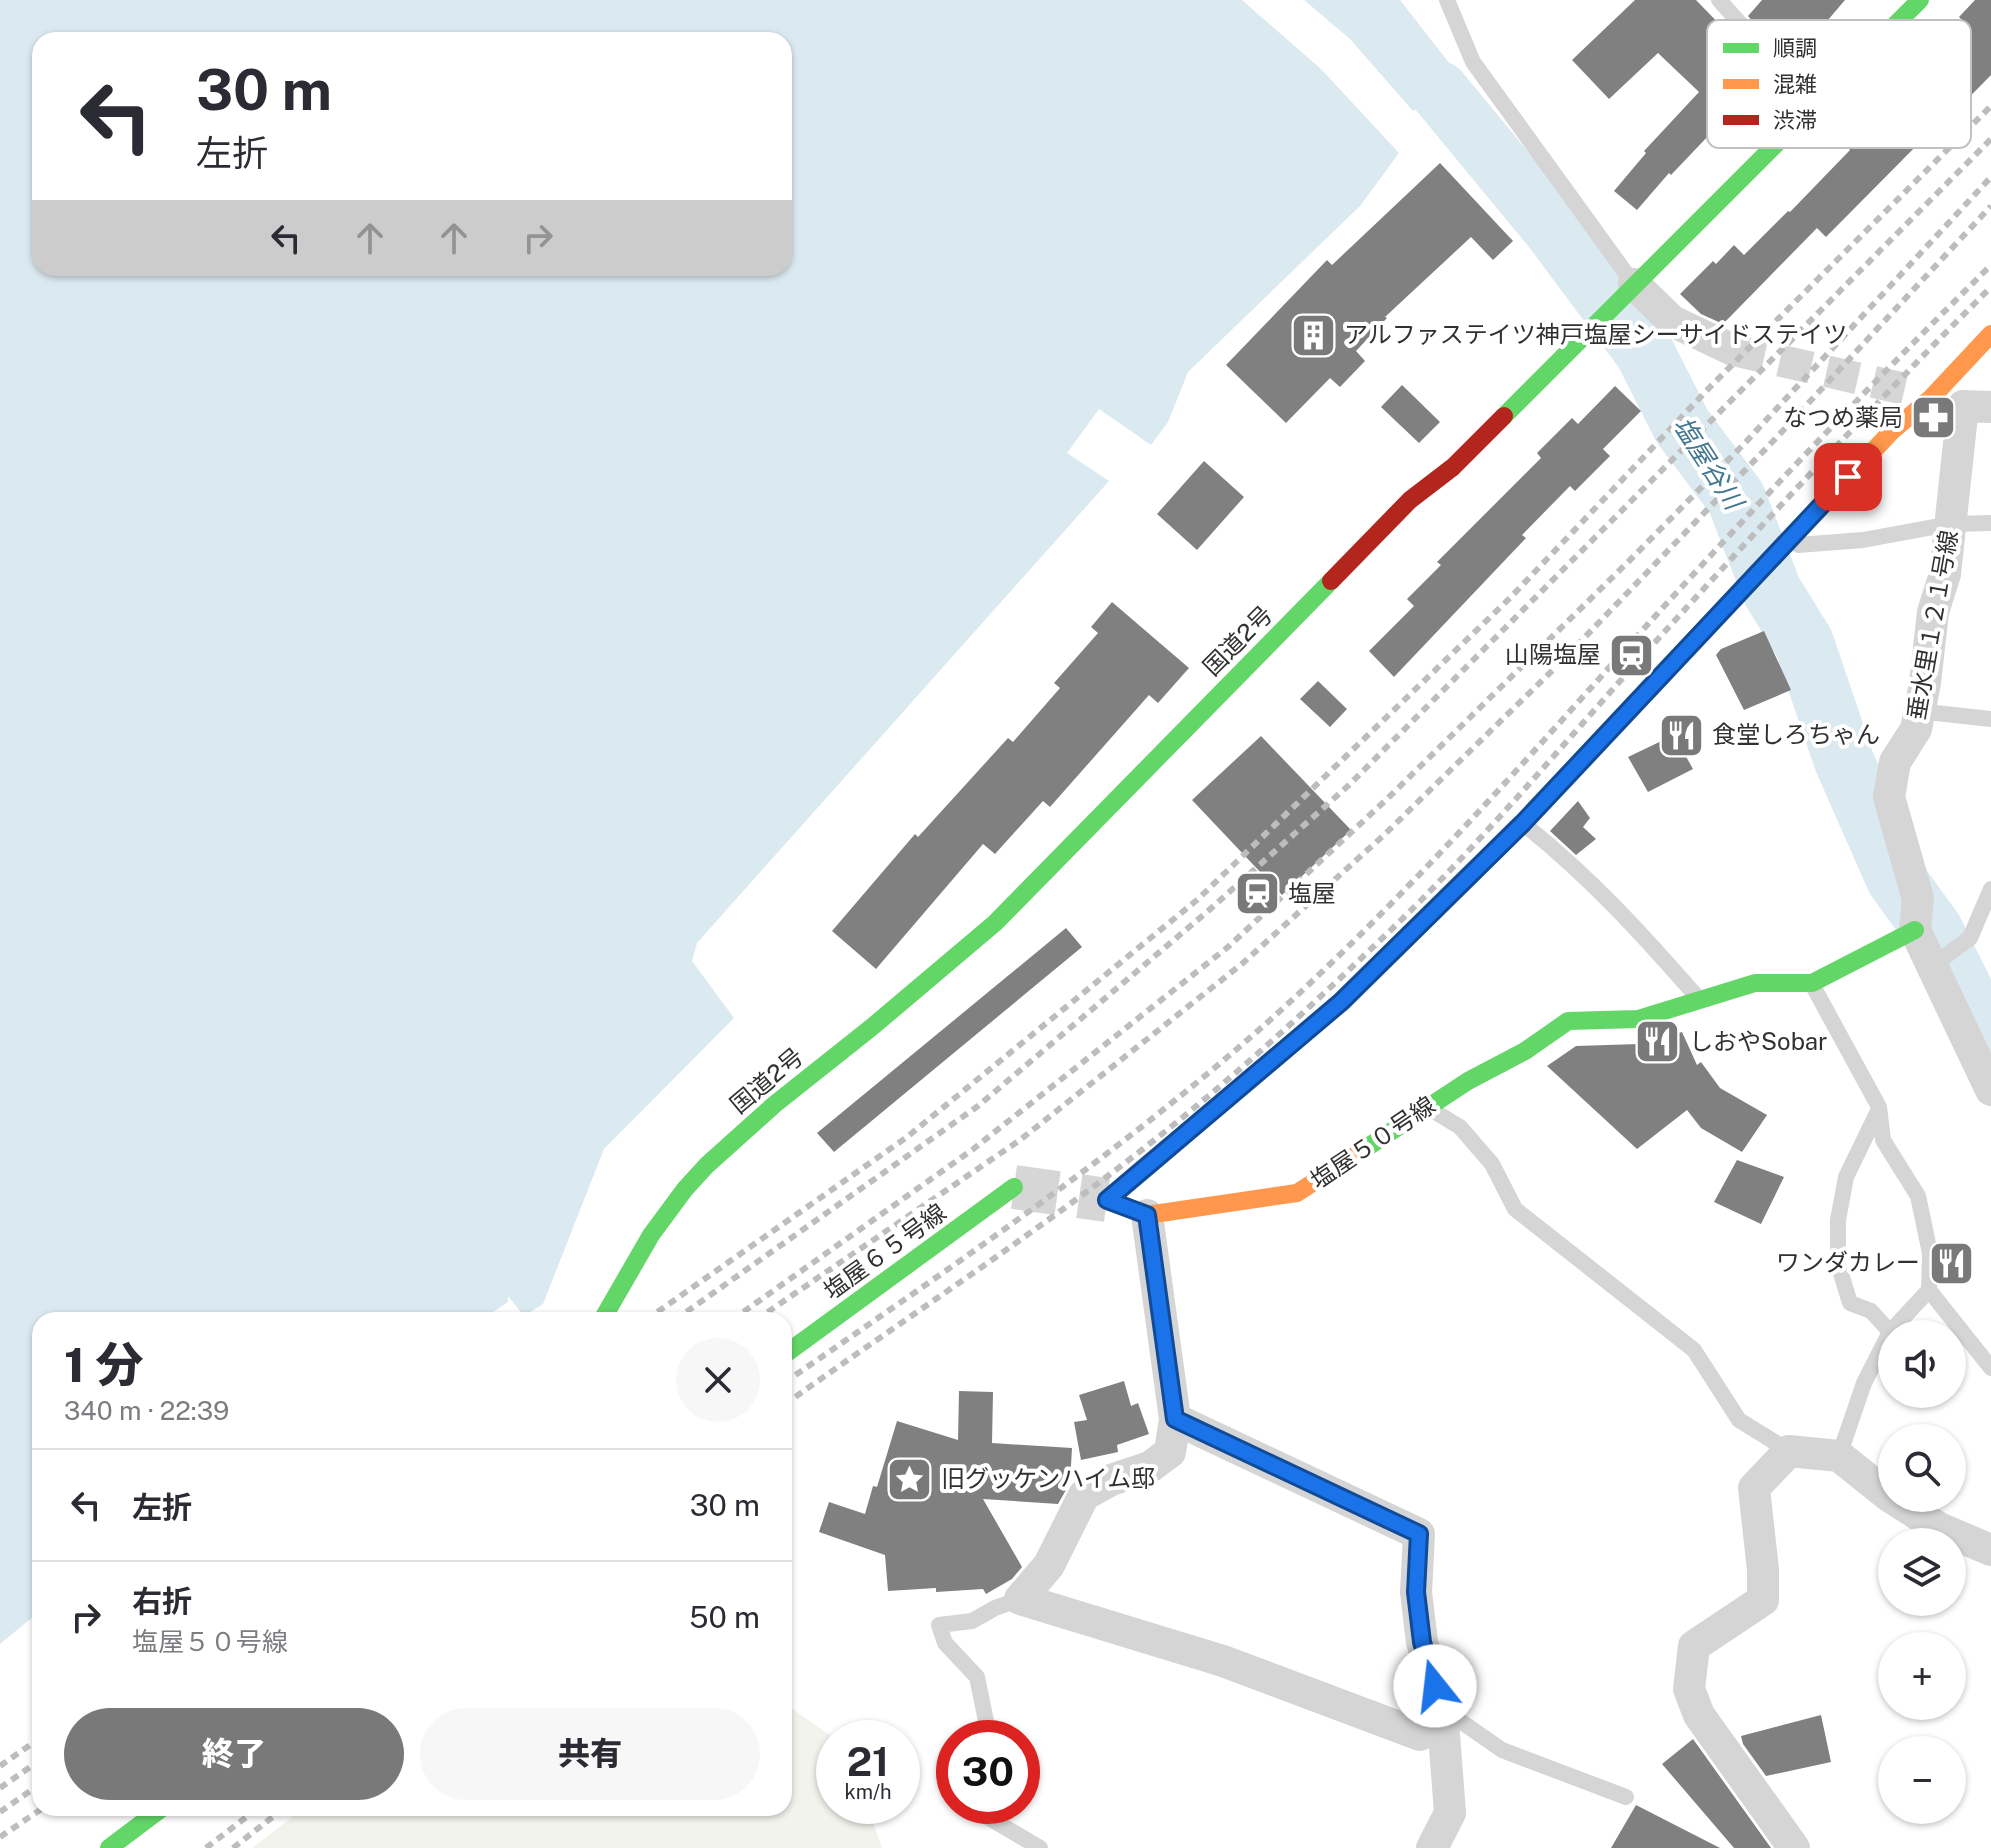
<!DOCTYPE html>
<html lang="ja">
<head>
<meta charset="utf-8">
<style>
	:root { --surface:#fff; --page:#f7f7f7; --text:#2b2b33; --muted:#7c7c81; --line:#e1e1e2; --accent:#797979 }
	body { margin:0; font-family:"Public Sans","Noto Sans JP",sans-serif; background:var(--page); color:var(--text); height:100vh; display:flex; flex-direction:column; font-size:30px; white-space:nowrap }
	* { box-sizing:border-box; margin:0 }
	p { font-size:26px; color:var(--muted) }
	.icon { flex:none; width:44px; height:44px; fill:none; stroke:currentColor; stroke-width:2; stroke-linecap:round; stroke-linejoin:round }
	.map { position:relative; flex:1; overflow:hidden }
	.drawer { position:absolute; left:32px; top:1312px; width:760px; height:504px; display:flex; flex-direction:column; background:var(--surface); border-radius:24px; box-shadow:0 2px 6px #0004 }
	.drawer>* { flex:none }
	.hud { position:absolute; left:32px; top:32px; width:760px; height:244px; border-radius:24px; box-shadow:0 2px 6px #0004; background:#fff; color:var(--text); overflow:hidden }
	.controls { position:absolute; left:1878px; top:1320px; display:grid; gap:16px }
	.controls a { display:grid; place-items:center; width:88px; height:88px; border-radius:50%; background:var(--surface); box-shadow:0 2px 6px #0004; font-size:40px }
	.speed { position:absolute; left:816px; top:1720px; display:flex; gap:16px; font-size:40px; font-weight:700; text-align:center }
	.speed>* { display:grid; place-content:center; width:104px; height:104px; border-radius:50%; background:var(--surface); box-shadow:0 2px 6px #0004; line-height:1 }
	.speed small { font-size:20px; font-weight:400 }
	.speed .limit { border:12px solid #d22; background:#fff; color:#111 }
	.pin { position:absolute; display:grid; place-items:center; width:68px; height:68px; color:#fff; margin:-34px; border-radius:16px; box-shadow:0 4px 12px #0006 }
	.me { position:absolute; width:88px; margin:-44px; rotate:344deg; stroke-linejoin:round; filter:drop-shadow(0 0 6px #0008) }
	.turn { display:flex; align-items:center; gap:28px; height:168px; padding:0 32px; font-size:36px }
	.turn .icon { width:104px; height:104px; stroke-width:2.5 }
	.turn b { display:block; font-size:56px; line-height:68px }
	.lanes { display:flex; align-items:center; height:76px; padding:0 32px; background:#0003; justify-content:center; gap:40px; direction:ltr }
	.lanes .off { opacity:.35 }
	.round { display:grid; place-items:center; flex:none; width:84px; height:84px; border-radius:42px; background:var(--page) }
	.headline { display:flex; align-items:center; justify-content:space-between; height:136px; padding:0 32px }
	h1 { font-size:48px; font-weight:800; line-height:60px }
	.button { display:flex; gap:16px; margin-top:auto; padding:16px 32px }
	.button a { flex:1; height:92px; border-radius:48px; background:var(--accent); color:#fff; font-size:32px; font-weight:800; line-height:92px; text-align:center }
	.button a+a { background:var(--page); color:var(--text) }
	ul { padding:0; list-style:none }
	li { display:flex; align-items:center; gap:24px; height:112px; padding:0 32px; border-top:2px solid var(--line) }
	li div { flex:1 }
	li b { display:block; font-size:30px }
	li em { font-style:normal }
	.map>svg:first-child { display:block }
	.green { fill:#f1f3ec }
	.water { fill:#dbe9f0; fill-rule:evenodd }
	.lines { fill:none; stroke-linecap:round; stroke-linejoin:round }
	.river { stroke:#dbe9f0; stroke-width:60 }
	.building { fill:#808080 }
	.street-tunnel { stroke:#d6d6d6; stroke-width:32; stroke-dasharray:32 16; stroke-linecap:butt }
	.secondary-tunnel { stroke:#d6d6d6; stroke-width:44; stroke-dasharray:44 22; stroke-linecap:butt }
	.lane { stroke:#d5d5d5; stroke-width:16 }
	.street { stroke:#d5d5d5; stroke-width:32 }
	.fast { stroke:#63d668; stroke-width:18 }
	.slow { stroke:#ff974d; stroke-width:18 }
	.jam { stroke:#b3261e; stroke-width:18 }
	.rail { stroke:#bdbdbd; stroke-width:6; stroke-dasharray:8 6; stroke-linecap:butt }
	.route-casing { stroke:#114b97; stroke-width:20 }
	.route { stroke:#1a73e8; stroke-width:14 }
	.labels { text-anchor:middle; stroke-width:8; stroke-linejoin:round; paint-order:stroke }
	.poi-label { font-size:24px; fill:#313131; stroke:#fff; text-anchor:start }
	.street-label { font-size:24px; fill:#313131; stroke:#fff }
	.water-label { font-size:26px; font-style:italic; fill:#437790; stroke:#fff }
	.key { fill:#fff; stroke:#c1c1c1; stroke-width:2 }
	.key-label { font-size:22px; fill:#313131 }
</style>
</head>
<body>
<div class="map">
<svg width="1991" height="1848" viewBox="0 0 1991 1848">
	<rect width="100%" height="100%" fill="#fff"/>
	<!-- green -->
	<path class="green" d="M784 1703 834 1738V1806H867L882 1848H252L304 1808H784Z"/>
	<!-- water -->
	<path class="water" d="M0 0H1242L1321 69 1399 153 1360 206 1188 372 1168 422 1151 445 1099 409 1067 453 1109 481 697 943 692 961 734 1018 604 1149 543 1304 524 1316 508 1296V1302L481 1320H40V1611L0 1644ZM40 40H784V268H40Z
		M1304 0H1400L1457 73 1439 91 1413 111 1350 39Z"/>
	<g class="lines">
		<!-- river -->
		<path class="river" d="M1439 91 1553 229 1644 351 1682 426 1736 498 1772 591 1804 643 1844 761 1896 879 1933 930 1991 1046"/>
	</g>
	<!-- building -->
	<path class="building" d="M1635 0H1696L1731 36 1734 33 1767 70 1708 130 1711 133 1671 175 1669 173 1637 210 1614 191 1646 153 1644 151 1699 92 1658 53 1609 99 1572 60Z
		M1762 0H1845L1816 34 1808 27 1783 55 1748 16Z
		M1975 0H1991V75L1935 132 1932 130 1826 237 1817 228 1723 324 1701 314 1680 294 1713 261 1716 264 1734 245 1744 255 1788 211 1790 212 1850 150 1836 136 1867 104 1874 111 1962 20 1959 17Z
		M1440 163 1513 241 1493 260 1471 237 1385 317 1387 318 1356 351 1365 361 1340 387 1330 378 1286 423 1226 365 1327 260 1332 265Z
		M1402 385 1440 422 1419 443 1381 407Z
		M1615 386 1641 411 1603 449 1610 456 1575 491 1570 486 1522 535 1526 538 1394 677 1369 651 1414 606 1407 599 1441 565 1437 562 1541 458 1537 453 1572 418 1578 424Z
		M1204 461 1244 497 1197 550 1157 514Z
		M1112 602 1189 668 1158 703 1149 695 1050 807 1043 801 995 854 983 844 876 969 832 931 915 834 918 837 1008 738 1013 742 1060 688 1054 683 1098 633 1091 627Z
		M1764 631 1791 690 1744 710 1716 655 1721 649Z
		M1318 681 1347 709 1330 727 1300 699Z
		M1674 735 1693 769 1648 792 1628 757Z
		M1261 736 1351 830 1282 895 1192 800Z
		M1578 801 1590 818 1583 827 1596 839 1576 855 1550 831Z
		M1066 928 1082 947 834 1152 817 1133Z
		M1682 1032 1697 1065 1701 1062 1720 1088 1767 1115 1742 1152 1701 1128 1687 1110 1637 1149 1547 1066 1576 1046 1639 1044Z
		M1737 1160 1784 1177 1761 1224 1714 1202Z
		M1124 1381 1131 1406 1138 1403 1149 1434 1117 1445 1118 1452 1081 1460 1074 1422 1087 1420 1079 1395Z
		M959 1391 993 1392 992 1443 1072 1448 1070 1483 1058 1504 983 1499 1022 1567 1012 1579 986 1594 983 1589 936 1592V1588L888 1591 885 1555 819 1532 829 1502 865 1514 873 1486 877 1487 897 1421 958 1440Z
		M1821 1715 1831 1762 1766 1776 1743 1744 1741 1736Z
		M1693 1739 1771 1848H1734L1662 1764Z
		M1636 1805 1720 1848H1611Z"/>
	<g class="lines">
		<!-- street-tunnel -->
		<path class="street-tunnel" d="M1733 350 1918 392"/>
		<!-- secondary-tunnel -->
		<path class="secondary-tunnel" d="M1014 1187 1107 1200"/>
		<!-- lane -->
		<path class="lane" d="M1447 0 1473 62 1633 283
			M1719 0 1814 106
			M1798 545 1863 540 1950 524 1991 523
			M1918 711 1991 719
			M1525 825C1591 878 1642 934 1698 998
			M1932 966 1970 938 1991 889
			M1813 986 1879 1107 1883 1140 1918 1196 1930 1253 1929 1290 1890 1332
			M1432 1110 1460 1127 1492 1164 1515 1209 1694 1350 1739 1420 1789 1451
			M1929 1290 1991 1368
			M1839 1456 1864 1383 1890 1332 1871 1311 1850 1303 1838 1264V1220L1846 1177 1879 1109
			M1443 1709 1502 1750 1626 1797
			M978 1738 986 1721 977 1677 945 1643 939 1625 972 1621 995 1608 1020 1599
			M954 1793V1797
			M969 1806 1040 1848"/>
		<!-- street -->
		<path class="street" d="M1634 284 1672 321 1733 350
			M1991 407 1963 406 1945 574 1933 612 1925 683 1916 729 1895 762 1889 797 1918 899 1915 930 1991 1090
			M1147 1215 1175 1419 1170 1452 1150 1467 1111 1480 1084 1495 1049 1565 1020 1599 1223 1661 1420 1735
			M1175 1419 1419 1534 1416 1592 1422 1642 1442 1708 1450 1813 1432 1848
			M1794 1848 1699 1715 1689 1689 1694 1646 1763 1600V1570L1754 1488 1789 1451 1839 1456 1889 1496 1939 1528 1991 1550"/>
		<!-- fast -->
		<path class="fast" d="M1504 416 1920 0
			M1170 1147 1341 1002 1523 823 1713 621
			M1363 1150 1468 1081 1525 1051 1568 1021 1638 1019 1755 983H1812L1915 930
			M602 1320 651 1235 685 1189 707 1165 775 1104 872 1027 995 923 1331 581
			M784 1355 1014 1187
			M109 1848 162 1808"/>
		<!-- slow -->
		<path class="slow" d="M1713 621 1891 432 1932 397 1991 334
			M1170 1147 1107 1200 1147 1215 1297 1193 1363 1150"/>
		<!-- jam -->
		<path class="jam" d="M1331 581 1410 500 1453 467 1504 416"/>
		<!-- rail -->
		<path class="rail" d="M646 1320 907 1137 1197 900 1511 597 1711 386 1991 106
			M675 1320 978 1106 1208 911 1349 785 1991 139
			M732 1320 972 1150 1228 947 1387 799 1630 560 1743 445 1991 177
			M756 1320 1020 1140 1243 963 1385 834 1561 662 1777 437 1991 206
			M784 1383C950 1268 1118 1155 1269 1021 1409 895 1533 752 1658 613 1766 494 1877 378 1991 265
			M784 1405C910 1315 1040 1231 1162 1134 1235 1076 1305 1012 1373 947 1468 858 1551 758 1638 661 1753 534 1870 408 1991 287
			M0 1766 40 1738
			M0 1788 40 1760
			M0 1812 40 1784
			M0 1837 43 1808
			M206 1848 258 1808
			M233 1848 284 1808"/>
	</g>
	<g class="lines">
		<defs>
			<path id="route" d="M1435 1686 1422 1642 1416 1592 1419 1534 1175 1419 1147 1215 1107 1200 1341 1002 1523 823 1848 477"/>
		</defs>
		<!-- route casing -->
		<use href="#route" class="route-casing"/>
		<!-- route -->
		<use href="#route" class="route"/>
	</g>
	<!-- icons -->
	<defs>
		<symbol id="building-square" viewBox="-11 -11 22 22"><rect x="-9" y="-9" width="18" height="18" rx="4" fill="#797979" stroke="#fff"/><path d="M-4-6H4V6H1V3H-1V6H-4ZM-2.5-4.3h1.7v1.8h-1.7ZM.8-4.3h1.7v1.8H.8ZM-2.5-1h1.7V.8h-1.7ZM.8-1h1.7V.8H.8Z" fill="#fff"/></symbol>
		<symbol id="pharmacy-square" viewBox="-11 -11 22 22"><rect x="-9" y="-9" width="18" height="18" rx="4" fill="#797979" stroke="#fff"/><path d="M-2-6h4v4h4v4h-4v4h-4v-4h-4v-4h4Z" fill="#fff"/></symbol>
		<symbol id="station-square" viewBox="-11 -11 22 22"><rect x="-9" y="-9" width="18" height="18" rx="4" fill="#797979" stroke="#fff"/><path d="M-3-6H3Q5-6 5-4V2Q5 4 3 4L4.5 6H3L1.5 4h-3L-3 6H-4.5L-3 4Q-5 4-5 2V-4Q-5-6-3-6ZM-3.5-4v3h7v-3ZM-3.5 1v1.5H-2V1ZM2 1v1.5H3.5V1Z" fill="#fff"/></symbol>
		<symbol id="restaurant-square" viewBox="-11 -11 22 22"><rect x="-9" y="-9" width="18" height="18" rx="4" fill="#797979" stroke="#fff"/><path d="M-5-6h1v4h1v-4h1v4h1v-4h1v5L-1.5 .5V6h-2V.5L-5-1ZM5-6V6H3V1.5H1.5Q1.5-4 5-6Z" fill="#fff"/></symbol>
		<symbol id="sight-square" viewBox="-11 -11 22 22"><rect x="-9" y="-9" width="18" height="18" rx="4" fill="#797979" stroke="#fff"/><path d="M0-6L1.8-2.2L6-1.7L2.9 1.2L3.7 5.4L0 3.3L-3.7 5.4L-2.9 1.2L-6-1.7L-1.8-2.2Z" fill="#fff"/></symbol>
	</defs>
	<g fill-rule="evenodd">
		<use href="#building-square" x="1288" y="310" width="51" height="51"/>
		<use href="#pharmacy-square" x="1908" y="392" width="51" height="51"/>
		<use href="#station-square" x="1606" y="630" width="51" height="51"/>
		<use href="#restaurant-square" x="1656" y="710" width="51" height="51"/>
		<use href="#station-square" x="1232" y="868" width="51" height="51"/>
		<use href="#restaurant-square" x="1632" y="1016" width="51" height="51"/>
		<use href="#restaurant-square" x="1926" y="1238" width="51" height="51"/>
		<use href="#sight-square" x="884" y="1454" width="51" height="51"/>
	</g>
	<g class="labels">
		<!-- poi labels -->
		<g class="poi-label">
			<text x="1344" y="343">アルファステイツ神戸塩屋シーサイドステイツ</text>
			<text x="1903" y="426" text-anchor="end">なつめ薬局</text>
			<text x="1601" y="663" text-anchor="end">山陽塩屋</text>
			<text x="1712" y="743">食堂しろちゃん</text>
			<text x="1288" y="902">塩屋</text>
			<text x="1689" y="1050">しおやSobar</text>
			<text x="1920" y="1271" text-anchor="end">ワンダカレー</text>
			<text x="941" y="1487">旧グッケンハイム邸</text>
		</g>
		<!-- street labels -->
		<g class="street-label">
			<text transform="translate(1933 625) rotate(-80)" y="8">垂水里１２１号線</text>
			<text transform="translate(1238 641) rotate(-45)" y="8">国道2号</text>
			<text transform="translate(767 1081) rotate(-40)" y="8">国道2号</text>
			<text transform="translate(1373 1143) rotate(-34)" y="8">塩屋５０号線</text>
			<text transform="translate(885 1252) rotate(-36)" y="8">塩屋６５号線</text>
		</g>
		<!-- water labels -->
		<g class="water-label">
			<text transform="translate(1708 463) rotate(57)" y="9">塩屋谷川</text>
		</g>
	</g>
	<!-- legend -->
	<rect x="1707" y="20" width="264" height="128" rx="12" class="key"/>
	<rect x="1723" y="43" width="36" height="10" fill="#63d668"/>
	<rect x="1723" y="79" width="36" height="10" fill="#ff974d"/>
	<rect x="1723" y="115" width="36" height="10" fill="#b3261e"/>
	<g class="key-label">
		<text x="1773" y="56">順調</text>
		<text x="1773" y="92">混雑</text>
		<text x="1773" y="128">渋滞</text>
	</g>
</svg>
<div class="controls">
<a><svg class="icon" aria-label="sound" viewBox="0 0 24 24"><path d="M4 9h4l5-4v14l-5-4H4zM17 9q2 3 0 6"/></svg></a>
<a><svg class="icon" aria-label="search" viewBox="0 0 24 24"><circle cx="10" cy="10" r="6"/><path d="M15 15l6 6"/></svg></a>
<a><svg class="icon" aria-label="layers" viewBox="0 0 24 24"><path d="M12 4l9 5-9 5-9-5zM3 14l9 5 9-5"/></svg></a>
<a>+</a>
<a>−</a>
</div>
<div class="speed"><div>21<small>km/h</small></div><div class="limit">30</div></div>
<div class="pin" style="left:1848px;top:477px;background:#d93025"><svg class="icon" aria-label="arrive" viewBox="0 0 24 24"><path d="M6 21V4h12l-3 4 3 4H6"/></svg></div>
<svg class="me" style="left:1435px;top:1686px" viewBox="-20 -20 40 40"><circle r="19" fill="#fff"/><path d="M0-13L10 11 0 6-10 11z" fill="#1a73e8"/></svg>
<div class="hud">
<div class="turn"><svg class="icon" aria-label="left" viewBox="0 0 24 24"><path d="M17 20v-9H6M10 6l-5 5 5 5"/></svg><div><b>30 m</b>左折</div></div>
<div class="lanes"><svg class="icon" aria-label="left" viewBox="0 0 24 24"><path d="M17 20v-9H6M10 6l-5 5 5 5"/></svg><svg class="icon off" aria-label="ahead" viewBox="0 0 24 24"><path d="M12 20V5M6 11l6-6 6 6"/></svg><svg class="icon off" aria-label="ahead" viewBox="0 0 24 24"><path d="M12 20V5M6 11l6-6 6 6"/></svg><svg class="icon off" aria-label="right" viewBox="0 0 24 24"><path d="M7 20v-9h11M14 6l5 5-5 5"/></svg></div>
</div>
<section class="drawer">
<div class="headline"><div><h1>1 分</h1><p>340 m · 22:39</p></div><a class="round"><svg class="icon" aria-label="close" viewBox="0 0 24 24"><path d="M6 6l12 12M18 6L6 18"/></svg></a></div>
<ul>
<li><svg class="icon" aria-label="left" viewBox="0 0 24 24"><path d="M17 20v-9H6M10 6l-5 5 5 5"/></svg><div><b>左折</b></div><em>30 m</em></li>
<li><svg class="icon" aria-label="right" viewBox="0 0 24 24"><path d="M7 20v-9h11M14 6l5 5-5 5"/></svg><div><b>右折</b><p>塩屋５０号線</p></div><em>50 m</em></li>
</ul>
<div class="button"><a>終了</a><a>共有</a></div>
</section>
</div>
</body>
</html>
